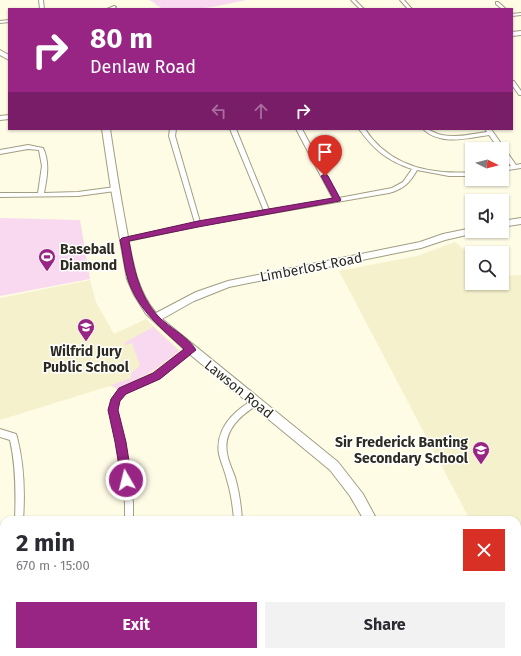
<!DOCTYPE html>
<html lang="en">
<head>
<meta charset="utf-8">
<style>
	:root { --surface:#fff; --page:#f2f2f3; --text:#2b2b33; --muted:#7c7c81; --accent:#982583 }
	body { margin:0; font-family:"Fira Sans",sans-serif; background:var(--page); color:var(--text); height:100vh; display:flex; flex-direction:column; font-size:15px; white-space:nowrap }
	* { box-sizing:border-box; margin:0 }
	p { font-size:13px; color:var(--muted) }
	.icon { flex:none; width:22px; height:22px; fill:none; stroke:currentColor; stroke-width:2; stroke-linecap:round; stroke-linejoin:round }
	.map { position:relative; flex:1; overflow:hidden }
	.sheet { position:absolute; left:0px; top:516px; width:521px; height:140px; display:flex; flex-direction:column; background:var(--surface); border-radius:12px 12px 0 0; box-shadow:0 1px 3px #0004 }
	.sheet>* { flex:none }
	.hud { position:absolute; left:8px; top:8px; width:505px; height:122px; border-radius:0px; box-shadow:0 1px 3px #0004; background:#982583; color:#fff; overflow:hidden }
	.needle { width:26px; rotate:96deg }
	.buttons { position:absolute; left:465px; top:142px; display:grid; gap:8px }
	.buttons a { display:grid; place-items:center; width:44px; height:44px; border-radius:0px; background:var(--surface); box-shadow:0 1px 3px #0004; font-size:20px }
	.pin { position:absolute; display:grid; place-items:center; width:34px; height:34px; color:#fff; margin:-41px -17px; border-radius:50% 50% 50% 0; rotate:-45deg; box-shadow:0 0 4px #0007 }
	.pin .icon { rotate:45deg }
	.me { position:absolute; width:44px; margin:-22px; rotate:352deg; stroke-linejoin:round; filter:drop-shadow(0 0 3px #0008) }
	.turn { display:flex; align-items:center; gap:14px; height:84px; padding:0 16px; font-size:18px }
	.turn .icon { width:52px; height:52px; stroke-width:2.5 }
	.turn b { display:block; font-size:28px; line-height:34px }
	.lanes { display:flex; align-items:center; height:38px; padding:0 16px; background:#0003; justify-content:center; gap:20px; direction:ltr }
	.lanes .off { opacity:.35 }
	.round { display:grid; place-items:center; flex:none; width:42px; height:42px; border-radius:0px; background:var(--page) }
	.overview { display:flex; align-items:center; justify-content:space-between; height:68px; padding:0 16px }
	h1 { font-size:24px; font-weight:700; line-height:30px }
	.action { display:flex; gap:8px; margin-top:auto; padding:8px 16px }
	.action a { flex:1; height:46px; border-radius:0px; background:var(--accent); color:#fff; font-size:16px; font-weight:700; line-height:46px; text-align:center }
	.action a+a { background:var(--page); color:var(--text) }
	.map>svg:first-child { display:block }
	.built { fill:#f5f1cc }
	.green { fill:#f9d9ef }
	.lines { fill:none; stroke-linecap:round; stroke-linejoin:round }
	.street-casing { stroke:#a29e83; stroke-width:2 }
	.secondary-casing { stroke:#a29e83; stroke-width:2 }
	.street { fill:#fff; fill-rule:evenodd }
	.secondary { fill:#fff; fill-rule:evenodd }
	.route { fill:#982583; stroke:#631855 }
	.labels { text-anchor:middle; stroke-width:3; stroke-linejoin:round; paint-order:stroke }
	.poi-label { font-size:14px; font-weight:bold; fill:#2d2b20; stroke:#fff; text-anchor:start }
	.street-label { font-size:14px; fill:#2d2b20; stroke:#fff }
</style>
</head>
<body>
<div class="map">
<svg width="521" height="656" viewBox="0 0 521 656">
	<rect width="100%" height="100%" fill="#fefce5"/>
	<!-- built -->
	<path class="built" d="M455 242 472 256V283H502V276L521 275V618L517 610V520H470L339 271 417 256Z
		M90 280 96 302 114 334 146 319 181 351 155 372 118 390 110 386 0 420V298Z"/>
	<!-- green -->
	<path class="green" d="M149 0H246C224 5 187 13 165 9 158 8 155 2 149 0Z
		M0 218 80 220 90 279 0 296Z
		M153 327 179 351 154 370 118 389 111 385 131 378V373L140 366 132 343 125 345 124 343Z"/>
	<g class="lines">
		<defs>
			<path id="street" d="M39 0H43L44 9H40Z
				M351 0H355L364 9H360Z
				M400 0H404L412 9H408Z
				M496 2H498L506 9H502L496 4Z
				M114 6 116 7 115 8 107 9Z
				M521 13V15L512 16V14Z
				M9 20V22L0 23V21Z
				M512 81H514L521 91V95H519L512 85Z
				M9 115V119L0 120V116Z
				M170 129H176L175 136 200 222 264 211 230 129H236L269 210 333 199 296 129H302L339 198 392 188 403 182 412 169C388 161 374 150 359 129H365C389 166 430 175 472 172V176H449L417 170C410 183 403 189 389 193L198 226 124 242 122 241 121 240 124 238 195 223 169 136Z
				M423 129C431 129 435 134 442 135 457 138 473 134 487 132L485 129H491L516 165 521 164V168L502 171V167L511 166 502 154V149H499L489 135C469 138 440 146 423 129Z
				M28 145 43 148C50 162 47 178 44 193L78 192 115 187 118 189 115 191 78 196 0 197V193H38L42 166 39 150 28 149 0 154V150Z
				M191 346 194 347 195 349 194 351 160 378 126 393 119 400 117 410 125 442 133 503V520H125V503L117 442 109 410 112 399 120 389 154 374Z
				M256 399 259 400 260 402 259 404C241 415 223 430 227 453 228 461 232 469 235 477 239 491 241 505 242 520H234C233 507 231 493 227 480 225 471 221 463 219 454 216 438 224 423 236 412 242 407 248 402 256 399Z
				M0 429 16 434 17 437C24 464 25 492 23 520H15C16 493 16 466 10 440L0 437Z
				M4 613V639L0 642V616Z
				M116 652H126L125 656H115Z"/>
			<path id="secondary" d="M521 31V35L512 36V32Z
				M0 50 9 55V60L0 55Z
				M102 129H110C115 162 120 194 126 226 132 257 135 288 156 313L196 292 228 281 420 242 443 234 472 228V231H476L475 233 445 240 421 248 229 287 194 301 162 319 338 462 363 494 377 520H364L350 496 330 470 187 352 146 314 134 295 127 279 111 189Z
				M521 218V224L502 227V221Z
				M424 652H439L440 656H425Z"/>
		</defs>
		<!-- street casing -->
		<use href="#street" class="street-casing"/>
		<!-- secondary casing -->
		<use href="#secondary" class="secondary-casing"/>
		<!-- street -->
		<use href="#street" class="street"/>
		<!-- secondary -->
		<use href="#secondary" class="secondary"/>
	</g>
	<!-- route -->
	<path class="route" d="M325 174 328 176 341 200 340 201 198 227 129 241C134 269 139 295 158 316 168 327 189 337 196 350L160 379 126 394 120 401 118 410 126 442 132 480 130 484 126 486 122 484 115 442 108 410 111 399 119 388 153 373 184 349C162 329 138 310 128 280 124 267 123 253 120 240L122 238 198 221 333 198 321 176Z"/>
	<!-- icons -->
	<defs>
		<symbol id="stadium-pin" viewBox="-11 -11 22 30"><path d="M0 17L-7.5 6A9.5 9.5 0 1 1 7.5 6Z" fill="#982583" stroke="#fff"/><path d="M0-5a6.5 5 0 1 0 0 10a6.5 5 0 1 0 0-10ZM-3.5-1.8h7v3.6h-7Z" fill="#fff"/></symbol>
		<symbol id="school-pin" viewBox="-11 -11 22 30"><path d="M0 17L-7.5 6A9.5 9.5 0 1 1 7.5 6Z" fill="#982583" stroke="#fff"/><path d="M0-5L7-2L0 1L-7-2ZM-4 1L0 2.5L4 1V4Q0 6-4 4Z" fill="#fff"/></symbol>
	</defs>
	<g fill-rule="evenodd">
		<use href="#stadium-pin" x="37" y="247" width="20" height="27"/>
		<use href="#school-pin" x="76" y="317" width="20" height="27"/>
		<use href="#school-pin" x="471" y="440" width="20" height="27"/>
	</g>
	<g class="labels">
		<!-- poi labels -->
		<g class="poi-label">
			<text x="60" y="254">Baseball<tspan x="60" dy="16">Diamond</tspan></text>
			<text x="86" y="356" text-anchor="middle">Wilfrid Jury<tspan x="86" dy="16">Public School</tspan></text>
			<text x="468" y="447" text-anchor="end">Sir Frederick Banting<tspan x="468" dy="16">Secondary School</tspan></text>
		</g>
		<!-- street labels -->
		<g class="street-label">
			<text transform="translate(311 267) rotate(-11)" y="5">Limberlost Road</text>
			<text transform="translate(239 389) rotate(39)" y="5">Lawson Road</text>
		</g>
	</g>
</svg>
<div class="buttons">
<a><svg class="needle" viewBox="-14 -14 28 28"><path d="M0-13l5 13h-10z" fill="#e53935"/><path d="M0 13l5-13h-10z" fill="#7c7c81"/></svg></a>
<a><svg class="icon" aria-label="sound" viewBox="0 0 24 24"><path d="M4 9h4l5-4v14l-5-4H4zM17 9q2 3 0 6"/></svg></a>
<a><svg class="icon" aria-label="search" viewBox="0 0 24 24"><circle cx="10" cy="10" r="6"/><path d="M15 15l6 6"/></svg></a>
</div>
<div class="pin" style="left:325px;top:176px;background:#d93025"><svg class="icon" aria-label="arrive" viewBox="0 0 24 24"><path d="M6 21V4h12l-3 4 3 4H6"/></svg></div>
<svg class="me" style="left:126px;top:480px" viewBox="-20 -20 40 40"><circle r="17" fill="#982583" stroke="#fff" stroke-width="3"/><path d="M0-11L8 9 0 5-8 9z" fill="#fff"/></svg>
<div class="hud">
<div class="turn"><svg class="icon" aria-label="right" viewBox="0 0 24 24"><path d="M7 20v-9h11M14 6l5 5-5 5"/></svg><div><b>80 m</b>Denlaw Road</div></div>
<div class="lanes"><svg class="icon off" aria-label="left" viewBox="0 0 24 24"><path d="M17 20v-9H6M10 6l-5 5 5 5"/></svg><svg class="icon off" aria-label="ahead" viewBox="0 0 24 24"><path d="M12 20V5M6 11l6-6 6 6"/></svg><svg class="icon" aria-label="right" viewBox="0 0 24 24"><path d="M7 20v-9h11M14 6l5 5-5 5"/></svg></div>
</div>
<section class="sheet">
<div class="overview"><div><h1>2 min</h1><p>670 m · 15:00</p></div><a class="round" style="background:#d93025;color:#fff"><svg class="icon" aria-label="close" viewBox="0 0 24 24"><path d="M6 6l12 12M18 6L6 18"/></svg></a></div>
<div class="action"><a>Exit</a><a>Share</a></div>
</section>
</div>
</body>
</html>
